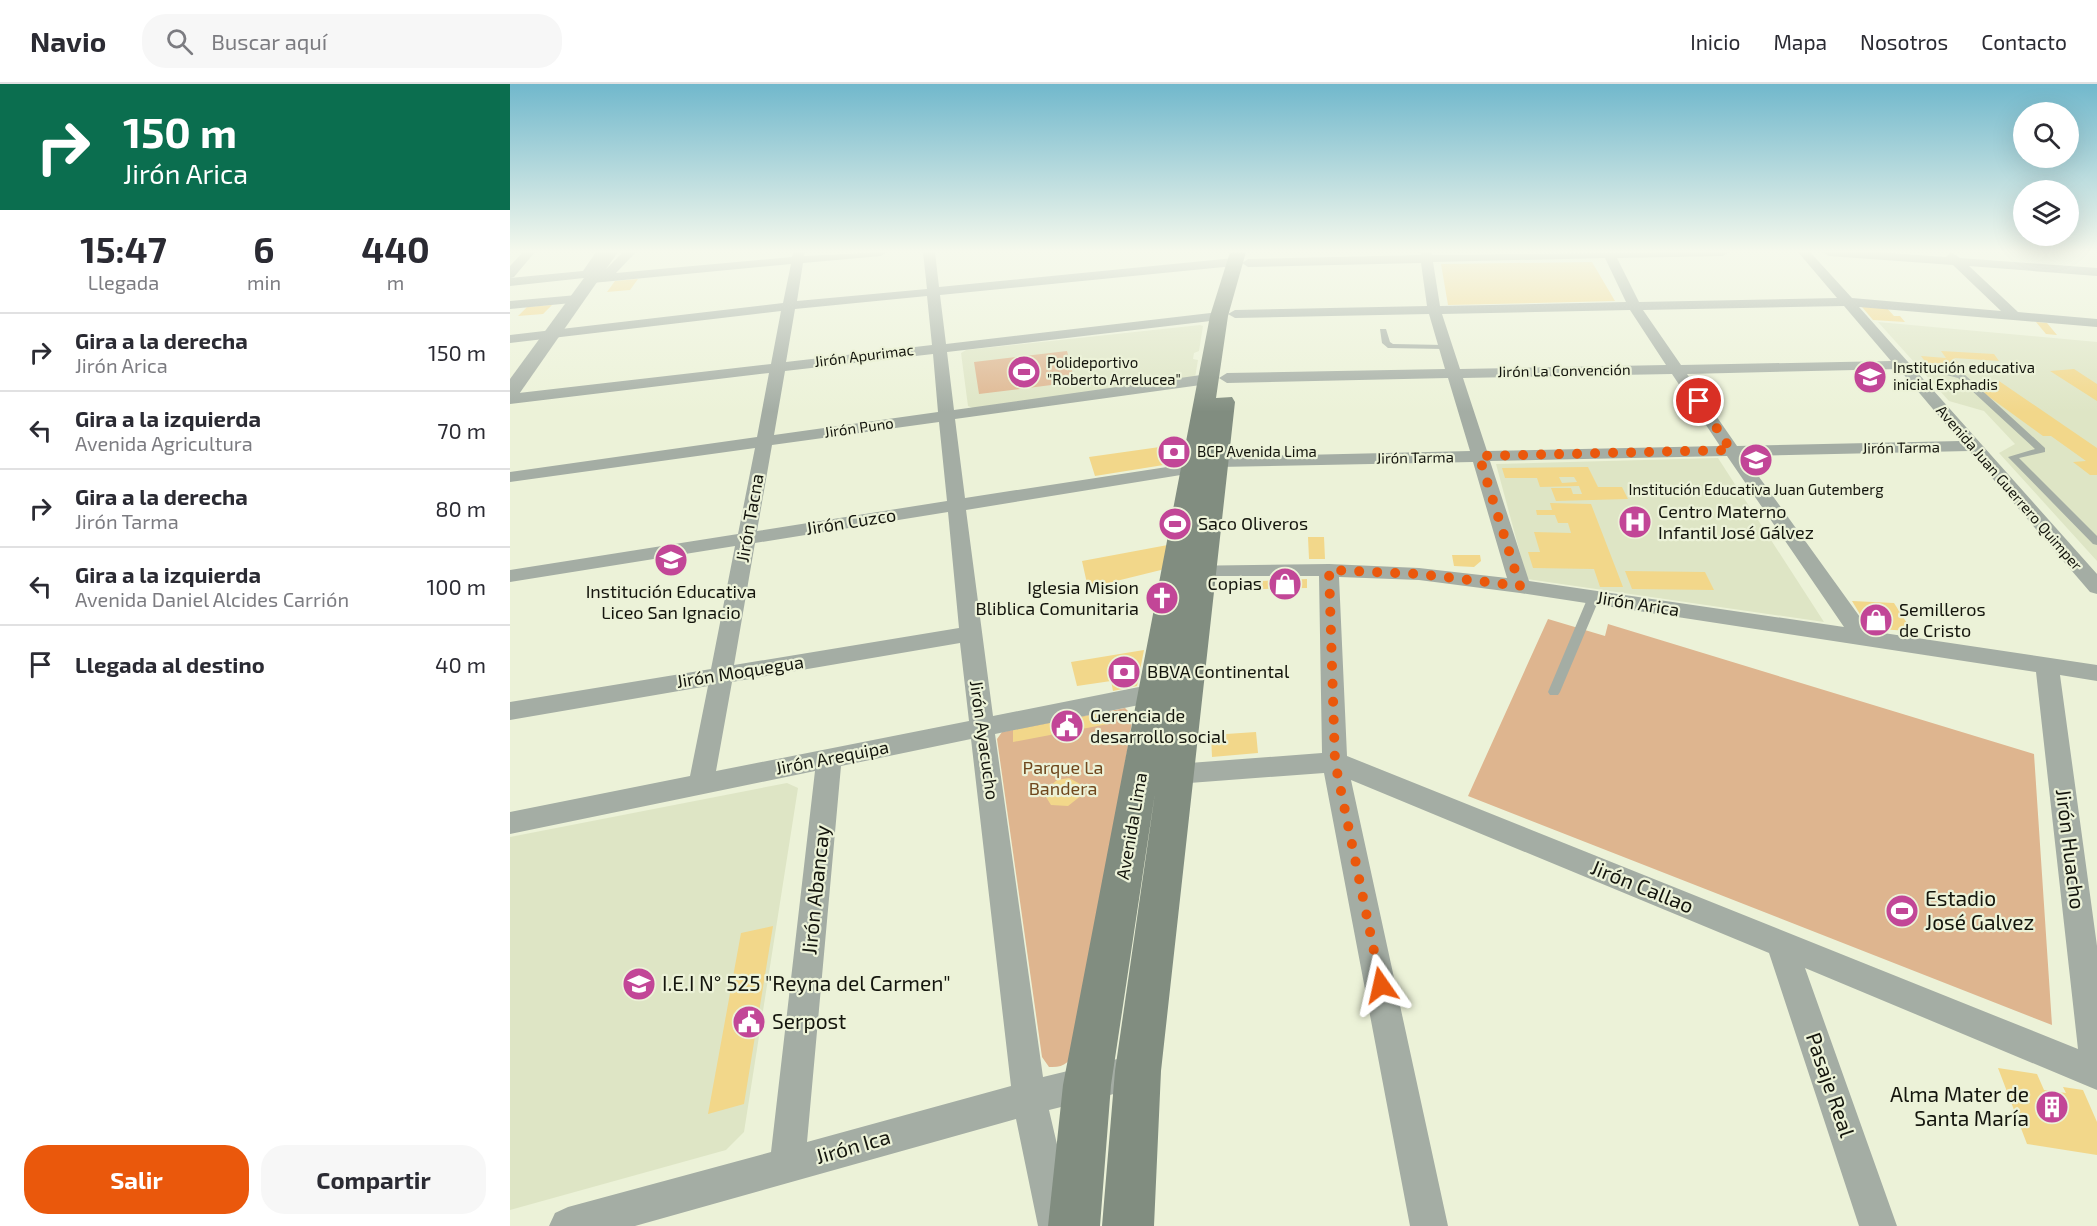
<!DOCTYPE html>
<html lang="es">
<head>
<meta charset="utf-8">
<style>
	:root { --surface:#fff; --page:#f7f7f7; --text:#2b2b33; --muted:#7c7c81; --line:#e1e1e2; --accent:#ea580c }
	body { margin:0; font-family:"Exo 2",sans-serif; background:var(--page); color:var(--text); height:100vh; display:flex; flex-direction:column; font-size:22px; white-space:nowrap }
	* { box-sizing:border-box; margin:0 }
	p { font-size:20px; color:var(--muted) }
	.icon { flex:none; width:33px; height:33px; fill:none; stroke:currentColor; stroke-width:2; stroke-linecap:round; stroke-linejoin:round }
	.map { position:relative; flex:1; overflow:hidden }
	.sheet { display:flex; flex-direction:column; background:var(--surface); width:510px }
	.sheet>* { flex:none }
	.top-card { background:#0b6e4f; color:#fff; overflow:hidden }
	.fabs { position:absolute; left:1503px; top:18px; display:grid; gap:12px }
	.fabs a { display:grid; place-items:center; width:66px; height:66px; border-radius:50%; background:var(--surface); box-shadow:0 6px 24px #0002; font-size:30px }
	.pin { position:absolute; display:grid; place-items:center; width:51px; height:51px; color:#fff; margin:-26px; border:3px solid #fff; border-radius:50%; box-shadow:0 2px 6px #0007 }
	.me { position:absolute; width:66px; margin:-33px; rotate:349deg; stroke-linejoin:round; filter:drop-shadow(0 0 4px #0008) }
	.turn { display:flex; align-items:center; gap:21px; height:126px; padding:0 24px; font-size:27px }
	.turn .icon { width:78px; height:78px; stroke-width:2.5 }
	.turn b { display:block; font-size:42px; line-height:51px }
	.eta { display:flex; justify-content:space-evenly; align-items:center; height:102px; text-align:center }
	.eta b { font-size:36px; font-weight:700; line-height:42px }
	.button { display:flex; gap:12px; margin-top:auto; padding:12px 24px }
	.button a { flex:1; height:69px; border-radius:24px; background:var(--accent); color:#fff; font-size:24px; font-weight:700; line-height:69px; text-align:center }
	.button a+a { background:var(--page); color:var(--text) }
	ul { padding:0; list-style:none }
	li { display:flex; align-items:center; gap:18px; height:78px; padding:0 24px; border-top:2px solid var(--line) }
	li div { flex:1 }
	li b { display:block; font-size:22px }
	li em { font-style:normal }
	header { display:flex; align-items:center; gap:36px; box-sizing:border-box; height:84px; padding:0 30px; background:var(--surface); border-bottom:2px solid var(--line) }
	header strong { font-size:28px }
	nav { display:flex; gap:33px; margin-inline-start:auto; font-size:21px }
	.search { width:420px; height:54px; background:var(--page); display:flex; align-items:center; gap:15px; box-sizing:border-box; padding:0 21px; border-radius:24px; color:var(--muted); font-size:22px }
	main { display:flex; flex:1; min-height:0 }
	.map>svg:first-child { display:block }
	.built { fill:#dee5c5 }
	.green { fill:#deb58f }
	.building { fill:#f2d78a; fill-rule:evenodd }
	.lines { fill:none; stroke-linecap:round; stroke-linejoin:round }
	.service { fill:#a4ada4; fill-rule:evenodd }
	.minor { fill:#a4ada4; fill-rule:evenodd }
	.tertiary { fill:#a4ada4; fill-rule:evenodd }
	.secondary { fill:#818d80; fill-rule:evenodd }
	.route { stroke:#ea580c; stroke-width:10; stroke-dasharray:0 18 }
	.labels { text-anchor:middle; stroke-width:4.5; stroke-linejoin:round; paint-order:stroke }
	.far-street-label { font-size:15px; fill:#14150d; stroke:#ecf2d8 }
	.far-poi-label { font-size:15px; fill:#14150d; stroke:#ecf2d8; text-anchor:start }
	.poi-label { font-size:18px; fill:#14150d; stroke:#ecf2d8; text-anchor:start }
	.street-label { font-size:18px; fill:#14150d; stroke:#ecf2d8 }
	.park-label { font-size:18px; fill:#6f471d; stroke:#ecf2d8 }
	.near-street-label { font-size:21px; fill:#14150d; stroke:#ecf2d8 }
	.near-poi-label { font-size:21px; fill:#14150d; stroke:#ecf2d8; text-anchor:start }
</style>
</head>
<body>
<header>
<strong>Navio</strong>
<div class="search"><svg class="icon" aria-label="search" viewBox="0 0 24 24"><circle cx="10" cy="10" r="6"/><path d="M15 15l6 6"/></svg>Buscar aquí</div>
<nav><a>Inicio</a><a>Mapa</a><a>Nosotros</a><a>Contacto</a></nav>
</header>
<main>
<section class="sheet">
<div class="top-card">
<div class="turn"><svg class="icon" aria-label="right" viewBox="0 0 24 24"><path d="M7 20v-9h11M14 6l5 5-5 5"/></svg><div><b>150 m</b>Jirón Arica</div></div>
</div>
<div class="eta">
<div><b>15:47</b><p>Llegada</p></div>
<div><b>6</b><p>min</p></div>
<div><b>440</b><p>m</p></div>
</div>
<ul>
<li><svg class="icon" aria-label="right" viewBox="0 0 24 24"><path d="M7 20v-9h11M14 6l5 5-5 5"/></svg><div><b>Gira a la derecha</b><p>Jirón Arica</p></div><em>150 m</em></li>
<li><svg class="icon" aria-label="left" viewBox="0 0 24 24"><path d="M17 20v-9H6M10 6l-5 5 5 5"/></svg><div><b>Gira a la izquierda</b><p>Avenida Agricultura</p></div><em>70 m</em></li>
<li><svg class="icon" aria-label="right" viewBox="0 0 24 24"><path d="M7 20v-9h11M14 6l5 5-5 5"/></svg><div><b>Gira a la derecha</b><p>Jirón Tarma</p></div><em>80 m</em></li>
<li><svg class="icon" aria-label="left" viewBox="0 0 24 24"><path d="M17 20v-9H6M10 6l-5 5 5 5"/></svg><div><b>Gira a la izquierda</b><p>Avenida Daniel Alcides Carrión</p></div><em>100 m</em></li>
<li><svg class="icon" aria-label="arrive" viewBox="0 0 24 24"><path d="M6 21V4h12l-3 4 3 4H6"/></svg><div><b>Llegada al destino</b></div><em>40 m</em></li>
</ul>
<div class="button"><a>Salir</a><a>Compartir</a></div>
</section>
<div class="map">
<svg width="1587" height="1142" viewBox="0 0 1587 1142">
	<rect width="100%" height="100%" fill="#ecf2d8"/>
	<!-- built -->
	<path class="built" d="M1368 238 1587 258V477L1489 369 1505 360 1474 327 1439 317Z
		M690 241 693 242 689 267 684 269 683 275 688 276 685 294 463 324 458 322 451 269 456 266Z
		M1208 374 1314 538 1017 495 986 380Z
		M277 699 288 704 234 1048 216 1066 0 1126V753Z"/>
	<!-- green -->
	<path class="green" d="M557 267 565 298 469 310 464 278Z
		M1038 535 1095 552 1098 540 1524 670 1542 941 958 712Z
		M615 624 623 632 567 965C559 978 555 984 539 983L532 973 487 655 492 648Z"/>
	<!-- building -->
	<path class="building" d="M1082 178 1105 217 938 221 931 180Z
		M128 195 120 206 97 208 105 197Z
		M42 221 33 230 8 232 17 223Z
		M1375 222 1384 232H1390L1395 238 1363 236 1352 223Z
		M1526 238 1537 239 1547 251 1536 250Z
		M1431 267 1484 270 1489 277 1444 274 1451 282 1417 280 1411 272 1436 274Z
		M1476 281 1488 282 1499 289 1479 288Z
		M1564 285 1587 300V317L1540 287Z
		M1489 297 1587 364V391H1580L1563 378 1576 377 1541 352H1533L1460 299Z
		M671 360 660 376 668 377 666 379 585 392 579 373Z
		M1078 383 1088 403H1112L1118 415 1046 417 1041 404H1061L1063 410H1072L1069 402 1030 403 1027 394H995L992 384ZM1049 393H1064L1067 398 1052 399Z
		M1040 419 1081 420 1113 503H1090L1084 485 1023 484 1018 468H1030L1024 448 1061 449 1058 439H1048L1045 431H1027L1026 426H1042Z
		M798 453H814L815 475H799Z
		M663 460 659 484 578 504 572 477Z
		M942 471H970L971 477 964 483 944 482Z
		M1115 487 1195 488 1204 506 1122 505Z
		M797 495V504L753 505 752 497Z
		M1342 517 1384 519 1402 547 1366 545 1354 537Z
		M634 566 627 602 603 607 601 597 567 602 561 578Z
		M597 628 598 640 503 658V646Z
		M746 648 748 669 702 673 701 651Z
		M559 694 572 701V711L558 722 541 721 536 713 538 704 547 696Z
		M263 842 234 1020 198 1030 231 849Z
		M1488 984 1527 990 1534 1006 1556 1009 1553 1003 1573 1006 1587 1038V1071L1517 1060Z"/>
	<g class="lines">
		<!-- service -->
		<path class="service" d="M870 245H876L880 258 883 260 934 261 938 263 934 265 878 264 872 259Z
			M1388 279H1405L1454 290 1535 364V368L1509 374 1587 452V461L1583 460 1498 373 1525 365 1448 294 1405 283H1391L1387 281Z
			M1084 509 1090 513 1050 608 1048 611H1040L1038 608 1078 513Z"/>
		<!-- minor -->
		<path class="minor" d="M13 168H25L4 193 0 194V182Z
			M86 168H98L86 186 96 185 113 168H126L106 189 282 173 283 168H295L294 172 377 168 371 172 293 179 287 217 417 205 413 168H425L429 203 724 174 730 178 724 182 430 211 436 260 709 228 716 232 709 236 437 268 444 326 698 290 706 295 698 300 445 335 455 414 683 379 692 384 683 389 456 426 483 632 644 600 652 603 656 609 652 615 644 618 485 650 533 993 628 970 640 975 645 987 640 999 628 1004 539 1026 566 1142H528L506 1035 125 1142H39L45 1129 58 1123 261 1068 305 687 0 750V728L180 692 198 602 0 636V618L201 585 225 462 0 498V486L228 450 245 364 0 398V388L247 353 259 289 0 320V310L261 280 271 227 0 259V251L273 219 281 180 82 199 74 194 0 202V194L73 187ZM417 212 422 261 276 278 285 225ZM423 270 428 328 264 351 275 287ZM429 338 437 417 247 447 262 361ZM438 428 449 544 224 581 245 459ZM450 559 459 637 206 687 222 598ZM461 655 501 1002 297 1058 331 682Z
			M910 168H922V171L1219 168 1213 172 1107 174 1129 218 1327 214 1288 168H1300L1342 214 1491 227 1443 181 1319 172 1313 168H1365L1436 173 1441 168 1450 174 1587 184V192L1459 182 1508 228 1587 235V243L1349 223 1587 490V510L1580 508 1459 367 1234 372 1360 547 1587 581V597L1550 591 1587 862V1006L1295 884 1387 1142H1349L1259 869 841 696 938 1142H900L814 689 666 700 657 697 653 690 657 683 666 680 812 669 809 492H676L669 490 666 486 669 482 819 480 909 484 997 494 963 378 707 383 698 378 707 373 960 367 938 294 717 299 709 294 717 289 935 285 919 230 725 234 718 230 725 226 917 222 911 179 738 183 732 179 738 175 911 171ZM1095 174 1116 218 930 222 923 178ZM1334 222 1381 277 1171 281 1133 226ZM1120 226 1156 281 950 285 932 230ZM1389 285 1450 357 1227 362 1177 290ZM1162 290 1210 362 977 367 953 294ZM1217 372 1334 543 1019 497 980 377ZM829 493 909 496 1010 509 1526 588 1568 965 837 672Z
			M67 211 74 215 72 218 0 225V217Z"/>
		<!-- tertiary -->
		<path class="tertiary" d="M93 168H108L7 313 0 315V295Z"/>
		<!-- secondary -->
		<path class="secondary" d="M720 168H736L718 232 706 314 722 313 725 318 651 987 644 1142H592L605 987 645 709 601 1001 590 1142H538L553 1001 700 232Z"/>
	</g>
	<!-- sky -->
	<linearGradient id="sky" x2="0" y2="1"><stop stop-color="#71b8cc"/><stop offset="0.51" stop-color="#f6f9ed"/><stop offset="1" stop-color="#f6f9ed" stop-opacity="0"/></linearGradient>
	<rect width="1587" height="328" fill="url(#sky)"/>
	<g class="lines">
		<!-- route -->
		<path class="route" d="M871 901 825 678 819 486 909 490 1010 502 969 372 1221 366 1189 317"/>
	</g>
	<!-- icons -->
	<defs>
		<symbol id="stadium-disc" viewBox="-11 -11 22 22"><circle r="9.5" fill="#c24697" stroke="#ecf2d8"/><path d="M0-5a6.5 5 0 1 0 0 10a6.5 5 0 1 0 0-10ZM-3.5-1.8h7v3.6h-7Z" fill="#fff"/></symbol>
		<symbol id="school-disc" viewBox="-11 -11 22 22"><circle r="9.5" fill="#c24697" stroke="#ecf2d8"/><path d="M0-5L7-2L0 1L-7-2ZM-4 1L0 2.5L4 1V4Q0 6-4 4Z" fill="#fff"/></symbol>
		<symbol id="bank-disc" viewBox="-11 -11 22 22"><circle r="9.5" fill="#c24697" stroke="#ecf2d8"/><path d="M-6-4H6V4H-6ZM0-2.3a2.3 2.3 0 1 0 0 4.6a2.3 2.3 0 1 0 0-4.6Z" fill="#fff"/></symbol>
		<symbol id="hospital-disc" viewBox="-11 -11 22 22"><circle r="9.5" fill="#c24697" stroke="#ecf2d8"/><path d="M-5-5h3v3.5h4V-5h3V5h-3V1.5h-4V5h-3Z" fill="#fff"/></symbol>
		<symbol id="shop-disc" viewBox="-11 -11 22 22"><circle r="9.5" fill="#c24697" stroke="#ecf2d8"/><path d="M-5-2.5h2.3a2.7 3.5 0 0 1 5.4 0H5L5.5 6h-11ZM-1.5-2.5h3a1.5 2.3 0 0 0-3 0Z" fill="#fff"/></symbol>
		<symbol id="church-disc" viewBox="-11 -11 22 22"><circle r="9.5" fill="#c24697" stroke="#ecf2d8"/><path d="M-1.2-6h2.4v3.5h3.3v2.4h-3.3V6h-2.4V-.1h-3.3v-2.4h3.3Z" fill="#fff"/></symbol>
		<symbol id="civic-disc" viewBox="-11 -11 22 22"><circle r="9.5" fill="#c24697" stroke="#ecf2d8"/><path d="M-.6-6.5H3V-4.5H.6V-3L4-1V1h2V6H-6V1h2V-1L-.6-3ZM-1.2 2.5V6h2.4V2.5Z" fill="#fff"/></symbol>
		<symbol id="building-disc" viewBox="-11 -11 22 22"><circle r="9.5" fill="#c24697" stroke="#ecf2d8"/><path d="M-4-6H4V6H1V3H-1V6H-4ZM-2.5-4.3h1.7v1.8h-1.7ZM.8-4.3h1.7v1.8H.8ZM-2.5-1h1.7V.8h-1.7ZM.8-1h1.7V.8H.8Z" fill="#fff"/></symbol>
	</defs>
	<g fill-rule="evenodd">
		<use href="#stadium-disc" x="495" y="269" width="38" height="38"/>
		<use href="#school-disc" x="1341" y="274" width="38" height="38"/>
		<use href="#bank-disc" x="645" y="349" width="38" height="38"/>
		<use href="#school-disc" x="1227" y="357" width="38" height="38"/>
		<use href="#hospital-disc" x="1106" y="419" width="38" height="38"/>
		<use href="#stadium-disc" x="646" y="421" width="38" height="38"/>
		<use href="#school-disc" x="142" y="457" width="38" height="38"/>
		<use href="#shop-disc" x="756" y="481" width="38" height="38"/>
		<use href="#church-disc" x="633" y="495" width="38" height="38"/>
		<use href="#shop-disc" x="1347" y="517" width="38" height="38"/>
		<use href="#bank-disc" x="595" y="569" width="38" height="38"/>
		<use href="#civic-disc" x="538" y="623" width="38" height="38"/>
		<use href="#stadium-disc" x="1373" y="808" width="38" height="38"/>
		<use href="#school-disc" x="110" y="881" width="38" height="38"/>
		<use href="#civic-disc" x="220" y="919" width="38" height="38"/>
		<use href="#building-disc" x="1523" y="1004" width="38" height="38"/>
	</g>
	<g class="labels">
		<!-- far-street labels -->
		<g class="far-street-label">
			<text transform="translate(354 272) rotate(-7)" y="5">Jirón Apurimac</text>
			<text transform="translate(1054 287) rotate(-1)" y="5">Jirón La Convención</text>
			<text transform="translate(349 344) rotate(-8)" y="5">Jirón Puno</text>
			<text transform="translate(1391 364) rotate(-1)" y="5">Jirón Tarma</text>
			<text transform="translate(905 374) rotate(-1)" y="5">Jirón Tarma</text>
			<text transform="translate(1499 404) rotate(49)" y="5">Avenida Juan Guerrero Quimper</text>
		</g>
		<!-- far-poi labels -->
		<g class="far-poi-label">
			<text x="537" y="284">Polideportivo<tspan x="537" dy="17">"Roberto Arrelucea"</tspan></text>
			<text x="1383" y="289">Institución educativa<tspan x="1383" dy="17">inicial Exphadis</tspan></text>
			<text x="687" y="373">BCP Avenida Lima</text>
			<text x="1246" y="411" text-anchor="middle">Institución Educativa Juan Gutemberg</text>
		</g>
		<!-- poi labels -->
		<g class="poi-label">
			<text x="1148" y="434">Centro Materno<tspan x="1148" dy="21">Infantil José Gálvez</tspan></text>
			<text x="688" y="446">Saco Oliveros</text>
			<text x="752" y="506" text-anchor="end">Copias</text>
			<text x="629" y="510" text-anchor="end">Iglesia Mision<tspan x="629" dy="21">Bliblica Comunitaria</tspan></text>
			<text x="161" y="514" text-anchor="middle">Institución Educativa<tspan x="161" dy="21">Liceo San Ignacio</tspan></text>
			<text x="1389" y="532">Semilleros<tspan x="1389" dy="21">de Cristo</tspan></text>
			<text x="637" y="594">BBVA Continental</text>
			<text x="580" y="638">Gerencia de<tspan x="580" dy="21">desarrollo social</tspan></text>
		</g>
		<!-- street labels -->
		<g class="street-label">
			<text transform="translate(240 434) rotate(-80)" y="6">Jirón Tacna</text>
			<text transform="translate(341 438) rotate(-9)" y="6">Jirón Cuzco</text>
			<text transform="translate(1128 520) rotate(9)" y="6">Jirón Arica</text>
			<text transform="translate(230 588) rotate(-9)" y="6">Jirón Moquegua</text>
			<text transform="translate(474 656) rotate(82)" y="6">Jirón Ayacucho</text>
			<text transform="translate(322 674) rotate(-11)" y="6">Jirón Arequipa</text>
			<text transform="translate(622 742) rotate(-80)" y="6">Avenida Lima</text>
		</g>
		<!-- park labels -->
		<g class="park-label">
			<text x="553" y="690">Parque La<tspan x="553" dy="21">Bandera</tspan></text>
		</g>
		<!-- near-street labels -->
		<g class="near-street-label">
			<text transform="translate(1560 765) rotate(83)" y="7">Jirón Huacho</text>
			<text transform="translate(1132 803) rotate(22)" y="7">Jirón Callao</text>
			<text transform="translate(306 806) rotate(-84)" y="7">Jirón Abancay</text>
			<text transform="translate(1320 1001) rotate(71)" y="7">Pasaje Real</text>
			<text transform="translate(343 1063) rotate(-16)" y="7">Jirón Ica</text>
		</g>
		<!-- near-poi labels -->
		<g class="near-poi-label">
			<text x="1415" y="822">Estadio<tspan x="1415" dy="24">José Galvez</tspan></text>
			<text x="152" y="907">I.E.I N° 525 "Reyna del Carmen"</text>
			<text x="262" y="945">Serpost</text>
			<text x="1519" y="1018" text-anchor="end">Alma Mater de<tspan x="1519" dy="24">Santa María</tspan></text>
		</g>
	</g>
</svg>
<div class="fabs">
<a><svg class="icon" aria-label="search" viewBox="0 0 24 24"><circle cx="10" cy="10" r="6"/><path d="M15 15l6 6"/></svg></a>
<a><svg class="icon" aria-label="layers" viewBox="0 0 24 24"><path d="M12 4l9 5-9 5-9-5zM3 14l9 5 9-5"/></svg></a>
</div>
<div class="pin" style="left:1189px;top:317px;background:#d93025"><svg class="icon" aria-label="arrive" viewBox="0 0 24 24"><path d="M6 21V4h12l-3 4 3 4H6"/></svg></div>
<svg class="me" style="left:871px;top:901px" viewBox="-20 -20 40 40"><path d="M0-17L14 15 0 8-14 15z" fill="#ea580c" stroke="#fff" stroke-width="4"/></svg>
</div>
</main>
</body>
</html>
